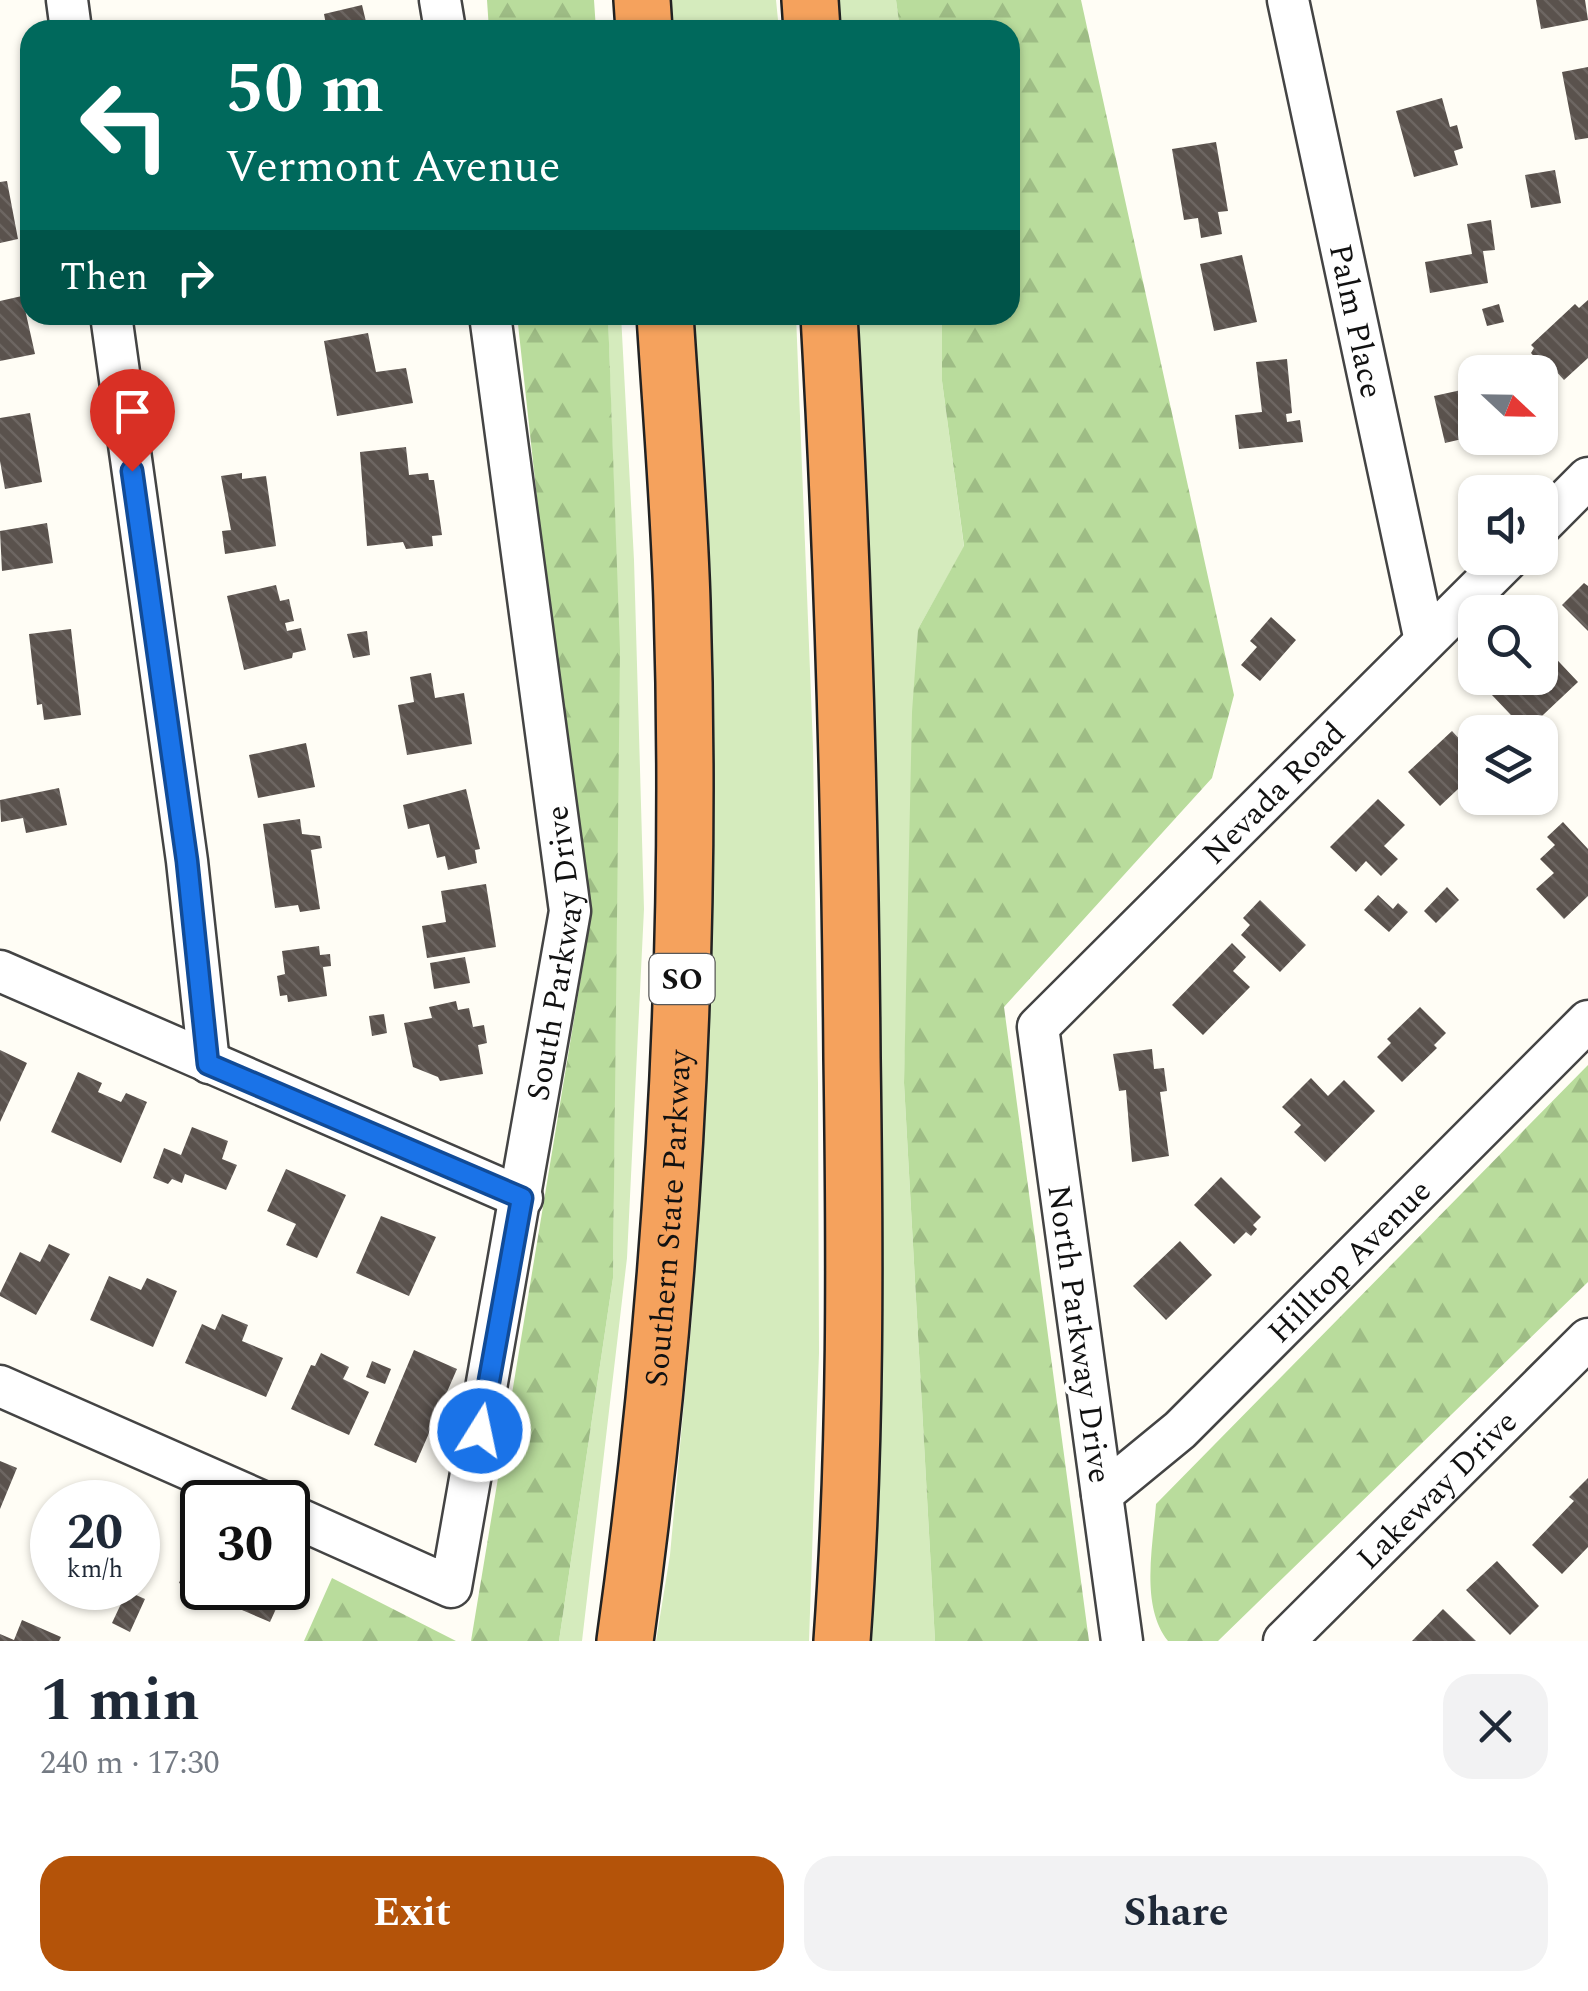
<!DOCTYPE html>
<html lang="en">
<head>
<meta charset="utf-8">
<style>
	:root { --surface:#fff; --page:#f2f2f3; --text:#1f2937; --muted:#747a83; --accent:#b45309 }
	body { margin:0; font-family:Spectral,serif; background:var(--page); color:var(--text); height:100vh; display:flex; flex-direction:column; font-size:38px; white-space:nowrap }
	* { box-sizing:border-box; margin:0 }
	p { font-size:32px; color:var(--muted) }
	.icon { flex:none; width:55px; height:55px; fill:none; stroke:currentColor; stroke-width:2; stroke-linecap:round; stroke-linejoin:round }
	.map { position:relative; height:1641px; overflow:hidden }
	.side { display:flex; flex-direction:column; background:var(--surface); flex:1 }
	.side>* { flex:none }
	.hud { position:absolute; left:20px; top:20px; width:1000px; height:305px; border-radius:30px; box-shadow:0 2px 8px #0004; background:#00695c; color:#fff; overflow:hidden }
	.needle { width:65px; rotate:112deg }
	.tools { position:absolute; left:1458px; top:355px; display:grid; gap:20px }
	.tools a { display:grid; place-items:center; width:100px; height:100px; border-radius:20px; background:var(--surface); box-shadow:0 2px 8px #0004; font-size:50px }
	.speed { position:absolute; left:30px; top:1480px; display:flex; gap:20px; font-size:50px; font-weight:700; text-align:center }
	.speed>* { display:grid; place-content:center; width:130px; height:130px; border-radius:50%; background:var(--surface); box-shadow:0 2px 8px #0004; line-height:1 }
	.speed small { font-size:25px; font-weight:400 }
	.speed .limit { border:5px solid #111; border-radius:15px; background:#fff; color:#111 }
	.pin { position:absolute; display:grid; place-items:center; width:85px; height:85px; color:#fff; margin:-102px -42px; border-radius:50% 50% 50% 0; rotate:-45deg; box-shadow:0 0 10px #0007 }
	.pin .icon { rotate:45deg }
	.me { position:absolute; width:110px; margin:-55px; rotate:10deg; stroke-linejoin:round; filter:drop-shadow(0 0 8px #0008) }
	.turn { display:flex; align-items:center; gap:35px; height:210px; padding:0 40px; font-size:45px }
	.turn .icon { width:130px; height:130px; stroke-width:2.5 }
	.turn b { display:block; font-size:70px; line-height:85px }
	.then { display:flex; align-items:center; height:95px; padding:0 40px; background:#0003; gap:20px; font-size:38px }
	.round { display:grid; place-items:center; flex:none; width:105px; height:105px; border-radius:30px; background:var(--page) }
	.summary { display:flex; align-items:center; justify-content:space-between; height:170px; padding:0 40px }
	h1 { font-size:60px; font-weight:700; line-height:75px }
	.button { display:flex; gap:20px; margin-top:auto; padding:20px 40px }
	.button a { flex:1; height:115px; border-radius:30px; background:var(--accent); color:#fff; font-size:40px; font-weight:700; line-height:115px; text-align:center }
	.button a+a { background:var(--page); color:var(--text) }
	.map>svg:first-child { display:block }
	.grass { fill:#d5ebbd }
	.forest { fill:url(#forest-firs) }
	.building { fill:url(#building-back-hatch) }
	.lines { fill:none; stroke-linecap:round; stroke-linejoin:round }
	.minor-casing { stroke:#444; stroke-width:45 }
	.motorway-casing { stroke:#222; stroke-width:60 }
	.minor { stroke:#fff; stroke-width:40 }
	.motorway { stroke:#f5a25d; stroke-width:55 }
	.route-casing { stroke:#114b97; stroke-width:25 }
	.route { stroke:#1a73e8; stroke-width:18 }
	.labels { text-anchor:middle; stroke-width:10; stroke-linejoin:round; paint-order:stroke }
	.shield { fill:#fff; stroke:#585858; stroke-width:2.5 }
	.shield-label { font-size:30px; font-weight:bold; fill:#111 }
	.street-label { font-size:32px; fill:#111; stroke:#fff }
</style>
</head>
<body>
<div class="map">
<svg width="1588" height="1641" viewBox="0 0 1588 1641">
	<defs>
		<pattern id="forest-firs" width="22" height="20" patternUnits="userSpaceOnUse" patternTransform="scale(2.5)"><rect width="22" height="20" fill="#b9dc9c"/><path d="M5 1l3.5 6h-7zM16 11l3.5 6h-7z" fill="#9ebc85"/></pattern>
		<pattern id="building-back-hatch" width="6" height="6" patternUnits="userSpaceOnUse" patternTransform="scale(2.5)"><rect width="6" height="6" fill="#5a524d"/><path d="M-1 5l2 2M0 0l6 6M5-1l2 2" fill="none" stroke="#6d6662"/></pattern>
	</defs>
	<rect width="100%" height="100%" fill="#fffdf5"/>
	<!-- grass -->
	<path class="grass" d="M669 0H776L779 30H671Z
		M829 0H896L900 30H831Z
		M608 315H621L634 560 644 909 627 1258 582 1641H559L613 1278 619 646Z
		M692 315H796L813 747 818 1085 819 1353 809 1641H656L670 1555 692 1316 708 939 711 578Z
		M848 315H942V381L964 547 918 629 904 1083 935 1641H872L877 1282Z"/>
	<!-- forest -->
	<path class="forest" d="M487 0H594L596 30H489Z
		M896 0H1081L1234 695 1212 778 1004 1007 1089 1641H935L904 1083 912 712 918 629 964 546 942 381V315H1010V30H900Z
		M517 315H608L620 650 613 1278 559 1641H471L586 947Z
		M1588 1065V1282L1218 1641H1168C1140 1606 1153 1546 1156 1504Z
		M332 1578 456 1641H304Z"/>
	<!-- building -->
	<path class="building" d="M1536 0H1585L1588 20 1541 29Z
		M362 5 368 30H327L324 14Z
		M1588 67V138L1575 140 1562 72Z
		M1442 98 1450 127 1457 125 1463 148 1454 151 1458 165 1414 177 1396 111Z
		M1216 142 1228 211 1218 212 1222 234 1201 238 1198 218 1184 220 1172 149Z
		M1555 170 1561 203 1531 208 1525 175Z
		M7 181 18 239 0 243V182Z
		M1491 220 1495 250 1483 251 1488 283 1430 293 1425 262 1472 254 1467 224Z
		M1242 255 1257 322 1214 331 1200 264Z
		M22 296 35 354 0 361V301Z
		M1588 300V358L1564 380 1544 358 1539 362 1531 353 1534 348 1531 345 1575 304 1579 308Z
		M1499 304 1504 322 1487 326 1482 309Z
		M368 333 376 372 406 368 413 403 337 416 324 341Z
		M1287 359 1292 413 1286 414 1287 422 1300 420 1303 442 1239 449 1235 415 1262 412 1256 362Z
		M1475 387V436L1445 443 1434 396Z
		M30 413 42 482 5 489 0 461V418Z
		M406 447 409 475 428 473 429 480H434L442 535 432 536 433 546 406 549 403 542 367 546 360 452Z
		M242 473V479L266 476 276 546 225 554 222 531 231 530 221 476Z
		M47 523 53 563 2 571 0 531Z
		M1584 583 1588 586V631L1562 605Z
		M276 585 280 601 289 599 294 621 285 623 287 631 301 628 306 650 293 653 292 658 244 670 227 596Z
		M1271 617 1296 640 1260 681 1241 665 1257 647 1250 641Z
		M71 629 81 715 44 720 42 704 37 705 29 634Z
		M367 631 370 655 353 658 347 634Z
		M1544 646 1578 682 1526 731 1491 694 1503 683 1498 678H1540V649Z
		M431 673 435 698 464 693 472 744 407 755 398 705 414 702 410 677Z
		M1452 731 1475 756V773L1440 806 1408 772Z
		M306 743 315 787 258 798 249 755Z
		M59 788 67 825 26 833 23 818 1 822 0 800Z
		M466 789 480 849 475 850 477 863 448 870 445 856 437 858 429 824 408 829 403 805Z
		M1378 799 1405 825 1384 846 1398 859 1381 876 1366 861 1356 872 1330 847Z
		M300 819 302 834 320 836 322 848 311 850 320 909 300 912 298 905 275 908 263 824Z
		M1563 822 1588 849V896L1564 919 1536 889 1554 873 1540 859 1555 845 1547 837Z
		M486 884 496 947 427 958 422 926 446 922 441 891Z
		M1447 887 1459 900 1436 923 1424 911Z
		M1378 895 1393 909 1398 903 1408 912 1389 932 1364 910Z
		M1260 900 1306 945 1280 972 1241 935 1250 925 1243 918Z
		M1232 943 1246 957 1233 971 1250 987 1203 1035 1172 1005Z
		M319 946 320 955 330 954 331 966 323 967 327 996 288 1002 287 995 280 996 277 976 285 974 282 951Z
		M465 957 470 983 434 989 430 963Z
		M456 1001 458 1010 469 1008 473 1027 484 1025 487 1043 478 1045 483 1074 440 1081 438 1077 413 1067 404 1023 432 1018 429 1007Z
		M1420 1007 1446 1033 1434 1045 1437 1048 1402 1082 1377 1057 1391 1043 1387 1039Z
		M384 1014 387 1033 372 1036 369 1016Z
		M1152 1049 1154 1069 1164 1068 1167 1091 1160 1092 1169 1156 1132 1162 1126 1090 1119 1091 1113 1054Z
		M0 1050 27 1063 0 1122Z
		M78 1072 102 1083 98 1092 121 1102 126 1093 147 1102 121 1163 51 1132Z
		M1311 1078 1328 1096 1344 1080 1375 1111 1325 1162 1294 1132 1301 1125 1282 1107Z
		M192 1127 228 1141 222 1159 237 1165 226 1190 185 1174 182 1183 172 1179 168 1184 153 1178 164 1148 181 1155Z
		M286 1169 346 1195 317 1258 286 1245 296 1224 267 1211Z
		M1221 1177 1261 1217 1253 1225 1257 1229 1251 1236 1246 1232 1234 1244 1194 1205Z
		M381 1216 436 1237 409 1296 356 1273Z
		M1180 1241 1212 1275 1166 1320 1133 1286Z
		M49 1244 70 1254 36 1315 0 1296V1293L20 1252 40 1262Z
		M109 1276 141 1290 147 1278 177 1291 153 1347 90 1320Z
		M222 1314 248 1325 242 1341 283 1358 266 1397 185 1363 202 1324 215 1330Z
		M414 1350 457 1369 416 1463 374 1445Z
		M321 1353 349 1367 343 1379 369 1392 349 1435 291 1409 311 1365 315 1366Z
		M372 1361 391 1369 385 1384 366 1377Z
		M0 1461 17 1468 0 1509Z
		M1588 1478V1547L1562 1574 1532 1545 1574 1501 1569 1497Z
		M195 1546 202 1549V1588L285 1589 270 1622 179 1583Z
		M1497 1561 1539 1606 1510 1635 1466 1590Z
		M127 1591 145 1599 130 1632 112 1623Z
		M1443 1609 1476 1641H1412Z
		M22 1620 61 1637 59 1641H0V1634L14 1640Z"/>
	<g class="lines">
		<defs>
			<g id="minor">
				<path d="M67 0 71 30"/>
				<path d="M440 0 445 30"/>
				<path id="s1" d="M1288 0 1425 641"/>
				<path d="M111 315 187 861 209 1063"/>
				<path d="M1540 526 1588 478"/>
				<path d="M0 971 522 1198"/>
				<path d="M0 1386 263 1502"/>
				<path id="s2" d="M1102 1494 1180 1430 1588 1021"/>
				<path id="s3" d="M288 1514 451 1587 570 911 490 315"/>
				<path id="s4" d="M1122 1641 1038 1027 1509 558"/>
				<path id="s5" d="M1284 1641 1588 1339"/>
			</g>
			<g id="motorway">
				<path d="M642 0 644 30"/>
				<path d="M810 0 812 30"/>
				<path d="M829 315C843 562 850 810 852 1058 855 1252 856 1447 842 1641"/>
				<path id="s6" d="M625 1641C673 1296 693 949 682 602 679 506 671 410 665 315"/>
			</g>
		</defs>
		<!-- minor casing -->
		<use href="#minor" class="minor-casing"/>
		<!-- motorway casing -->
		<use href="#motorway" class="motorway-casing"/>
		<!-- minor -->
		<use href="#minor" class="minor"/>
		<!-- motorway -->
		<use href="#motorway" class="motorway"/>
	</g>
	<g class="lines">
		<defs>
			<path id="route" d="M132 471 187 861 208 1064 522 1198 480 1431"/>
		</defs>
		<!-- route casing -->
		<use href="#route" class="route-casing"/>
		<!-- route -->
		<use href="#route" class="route"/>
	</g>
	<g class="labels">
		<!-- shield labels -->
		<rect class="shield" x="649.5" y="954" width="65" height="50" rx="8"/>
		<g class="shield-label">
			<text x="682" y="989">SO</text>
		</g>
		<!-- street labels -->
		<g class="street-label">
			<text dy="11" stroke="none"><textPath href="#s1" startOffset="328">Palm Place</textPath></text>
			<text dy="11" stroke="none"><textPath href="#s4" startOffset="952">Nevada Road</textPath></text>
			<text dy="11" stroke="none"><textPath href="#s3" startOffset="822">South Parkway Drive</textPath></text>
			<text dy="11" stroke="none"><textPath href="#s6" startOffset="425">Southern State Parkway</textPath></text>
			<text dy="11" stroke="none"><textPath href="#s2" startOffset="340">Hilltop Avenue</textPath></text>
			<text transform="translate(1080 1334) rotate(82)" y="11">North Parkway Drive</text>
			<text dy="11" stroke="none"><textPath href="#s5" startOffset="215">Lakeway Drive</textPath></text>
		</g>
	</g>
</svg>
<div class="tools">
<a><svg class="needle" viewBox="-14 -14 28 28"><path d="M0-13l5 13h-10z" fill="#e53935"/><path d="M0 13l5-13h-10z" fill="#747a83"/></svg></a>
<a><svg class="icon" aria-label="sound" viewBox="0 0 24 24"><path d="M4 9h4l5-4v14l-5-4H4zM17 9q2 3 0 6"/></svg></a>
<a><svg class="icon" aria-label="search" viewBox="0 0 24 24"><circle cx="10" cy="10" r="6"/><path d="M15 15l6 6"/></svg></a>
<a><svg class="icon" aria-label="layers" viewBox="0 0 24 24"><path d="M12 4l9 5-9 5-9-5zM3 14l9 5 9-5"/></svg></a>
</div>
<div class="speed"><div>20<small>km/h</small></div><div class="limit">30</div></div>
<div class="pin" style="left:132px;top:471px;background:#d93025"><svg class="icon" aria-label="arrive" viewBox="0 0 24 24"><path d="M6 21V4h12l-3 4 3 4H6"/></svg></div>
<svg class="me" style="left:480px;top:1431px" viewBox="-20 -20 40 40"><circle r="17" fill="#1a73e8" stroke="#fff" stroke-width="3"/><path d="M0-11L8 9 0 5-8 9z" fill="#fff"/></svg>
<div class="hud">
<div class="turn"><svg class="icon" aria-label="left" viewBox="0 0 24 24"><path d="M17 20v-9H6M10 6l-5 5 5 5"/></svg><div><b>50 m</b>Vermont Avenue</div></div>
<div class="then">Then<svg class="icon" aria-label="right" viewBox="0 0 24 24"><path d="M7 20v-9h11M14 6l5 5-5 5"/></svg></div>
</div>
</div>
<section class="side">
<div class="summary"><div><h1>1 min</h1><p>240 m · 17:30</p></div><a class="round"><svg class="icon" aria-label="close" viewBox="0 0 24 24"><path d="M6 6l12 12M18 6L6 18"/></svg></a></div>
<div class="button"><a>Exit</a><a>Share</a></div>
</section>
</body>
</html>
